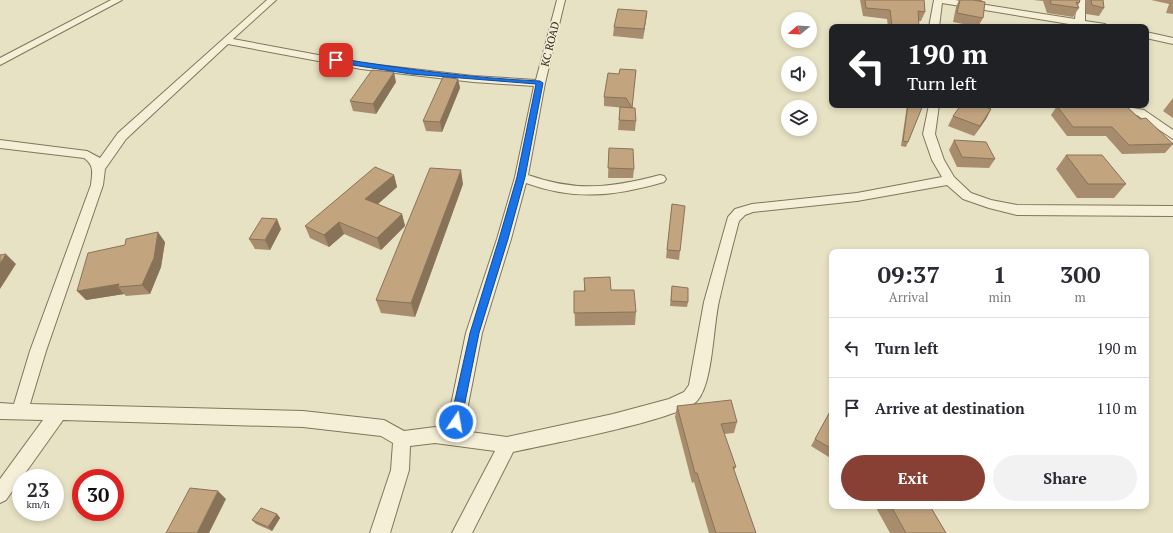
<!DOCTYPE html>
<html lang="en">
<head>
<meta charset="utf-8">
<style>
	:root { --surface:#fff; --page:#f2f2f3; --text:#2b2b33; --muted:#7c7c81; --line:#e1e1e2; --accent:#883f34 }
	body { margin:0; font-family:"PT Serif",serif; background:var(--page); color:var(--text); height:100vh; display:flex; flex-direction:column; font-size:15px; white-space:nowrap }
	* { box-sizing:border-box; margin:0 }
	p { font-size:13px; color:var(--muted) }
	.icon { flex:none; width:22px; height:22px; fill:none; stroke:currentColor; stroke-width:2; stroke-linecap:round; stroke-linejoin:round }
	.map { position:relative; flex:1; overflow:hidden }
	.drawer { position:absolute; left:829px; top:249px; width:320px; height:260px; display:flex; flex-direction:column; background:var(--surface); border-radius:8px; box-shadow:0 2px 6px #0003 }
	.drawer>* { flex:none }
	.hud { position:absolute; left:829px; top:24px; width:320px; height:84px; border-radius:8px; box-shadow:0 2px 6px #0003; background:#202124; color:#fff; overflow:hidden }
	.needle { width:26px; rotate:252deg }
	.fabs { position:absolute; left:781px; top:12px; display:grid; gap:8px }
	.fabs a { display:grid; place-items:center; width:36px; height:36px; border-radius:50%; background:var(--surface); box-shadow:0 2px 6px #0003; font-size:20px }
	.speed { position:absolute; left:12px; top:469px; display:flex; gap:8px; font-size:20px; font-weight:700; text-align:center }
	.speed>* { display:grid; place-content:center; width:52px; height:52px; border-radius:50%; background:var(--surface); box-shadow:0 2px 6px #0003; line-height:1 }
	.speed small { font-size:10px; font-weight:400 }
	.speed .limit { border:6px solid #d22; background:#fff; color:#111 }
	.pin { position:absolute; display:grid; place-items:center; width:34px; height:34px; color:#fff; margin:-17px; border-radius:8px; box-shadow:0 2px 6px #0006 }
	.me { position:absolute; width:44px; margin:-22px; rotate:12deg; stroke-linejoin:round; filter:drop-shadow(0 0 3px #0008) }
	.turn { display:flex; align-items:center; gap:14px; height:84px; padding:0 12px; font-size:18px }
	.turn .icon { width:52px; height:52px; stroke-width:2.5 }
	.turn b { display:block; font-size:28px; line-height:34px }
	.eta { display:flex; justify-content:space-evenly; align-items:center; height:68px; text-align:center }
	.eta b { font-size:24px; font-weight:700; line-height:28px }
	.button { display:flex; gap:8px; margin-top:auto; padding:8px 12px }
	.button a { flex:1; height:46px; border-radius:24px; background:var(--accent); color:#fff; font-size:16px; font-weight:700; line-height:46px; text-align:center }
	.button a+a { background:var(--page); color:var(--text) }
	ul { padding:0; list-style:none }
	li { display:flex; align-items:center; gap:12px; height:60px; padding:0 12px; border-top:1px solid var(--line) }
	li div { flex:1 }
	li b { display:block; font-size:15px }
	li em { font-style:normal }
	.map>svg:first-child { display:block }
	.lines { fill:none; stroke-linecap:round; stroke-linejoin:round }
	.minor-casing { stroke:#81755d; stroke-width:2 }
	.minor { fill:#f4efd6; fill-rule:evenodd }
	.wall { fill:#a78d6d }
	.shaded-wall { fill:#887359 }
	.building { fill:#c2a47f; stroke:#887359 }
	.route { fill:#1a73e8; stroke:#114b97 }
	.labels { text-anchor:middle; stroke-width:3.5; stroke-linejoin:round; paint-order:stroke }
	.street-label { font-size:11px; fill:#322b1f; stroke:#f1ecd3 }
</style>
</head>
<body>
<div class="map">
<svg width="1173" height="533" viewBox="0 0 1173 533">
	<rect width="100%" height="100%" fill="#e8e2c4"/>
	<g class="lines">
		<defs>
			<path id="minor" d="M111 0H122L0 65V58Z
				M267 0H276L233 39 361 63 473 76 536 80 557 0H565L545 83 528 175C576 192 611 188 660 175L664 176 666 179 664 182C615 196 575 201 526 183L511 239 482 333 463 431 507 437 613 414 669 399 684 392 689 385 704 302 728 217 735 209 752 204 857 193 942 177 932 160 923 134 929 105H939L935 134 944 160 954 177 971 193 991 200 1017 205 1173 206V216L1017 215 989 208 963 199 947 185 857 201 753 212 745 215 739 221C732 248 725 274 719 301 713 326 713 384 697 401 679 420 544 445 513 452L472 533H452L495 451 435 443 410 446 409 470 390 533H370L391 470 393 443 381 436 303 427 63 420 6 500 0 503V479L43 420 0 419V403L14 404 30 351 91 185C92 173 95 166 84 158L0 148V140L87 151 100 158 118 133ZM228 44 361 69 473 82 534 86 515 177 497 239 466 333 446 429 435 427 404 431 384 420 303 411 30 404 46 351 103 185 105 169 126 139Z
				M934 0H955L1075 19 1077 0H1085V21L1105 24 1110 27H1087L942 3 939 27H929Z
				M1146 32 1173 38V44L1146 38Z
				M1089 105H1116L1144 110 1173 130V139L1137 115 1094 108Z"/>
		</defs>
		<!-- minor casing -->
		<use href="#minor" class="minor-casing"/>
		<!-- minor -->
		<use href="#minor" class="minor"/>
	</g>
	<!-- wall -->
	<path class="wall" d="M860 0H924L925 12 921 21H918L919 27H888L887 19 863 16Z
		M959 0H982V1L983 18 978 27 953 22 956 7Z
		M1033 0H1080L1078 6 1079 8 1073 17 1047 13 1043 1Z
		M1085 0H1103L1104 8 1099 16 1086 14Z
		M1151 0H1173V14L1166 13 1169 4Z
		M647 11 646 20 643 39 613 36 614 27Z
		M636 70 632 108 636 121 635 131 618 130 620 107 625 108 604 106V97L619 74Z
		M458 79 460 88 442 132 426 131 423 121Z
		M396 82 376 114 353 111 350 101Z
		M1173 98V118L1163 111Z
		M907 105H923L906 147 901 146Z
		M1074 105H1125L1140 119 1173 144 1165 153 1122 154 1106 136H1067L1051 115 1057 106H1075Z
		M991 109 986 119 974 136 948 126 953 116Z
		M954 140 995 159 989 168 957 167 949 150Z
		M609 148 634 169 633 178H608Z
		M1066 155 1126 184 1114 198H1077L1056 169Z
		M394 175 397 187 378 204 402 214 405 226 381 250 344 234 329 247 310 238 305 226Z
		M463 184 415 317 381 313 376 300Z
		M672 204 680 251 679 260 666 258Z
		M281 229 270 250 255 249 249 239Z
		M165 242 161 267 150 294 126 296 124 294 86 300Z
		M584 278 611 290 636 312 635 325 575 326 574 291H584Z
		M672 286 688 302 687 307 670 306Z
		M677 406 737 422 734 433 724 434 736 467 734 470 756 533H709L694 482 692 483 675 417Z
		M832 408V459L811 446Z
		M875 506H930L946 533H890Z
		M277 514 280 518 272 531 256 524 252 520Z"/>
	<!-- shaded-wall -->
	<path class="shaded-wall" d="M647 11 646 20 643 39 644 29Z
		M394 72 396 82 376 114 373 104Z
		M458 79 460 88 442 132 440 122Z
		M991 109 986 119 974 136 980 126Z
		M461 170 463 184 415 317 411 303Z
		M394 175 397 187 370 211 365 199Z
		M402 214 405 226 381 250 377 238Z
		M277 219 281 229 270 250 265 240Z
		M339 222 344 234 329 247 324 235Z
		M158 232 165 242 161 267 150 294 142 285Z
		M6 254 16 264 0 289V264Z
		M119 284 118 287 124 294 86 300 77 291Z
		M218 491 226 499 209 533H197Z
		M277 514 280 518 272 531 268 527Z"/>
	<!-- building -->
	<path class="building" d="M865 0H924L925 12 918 11 919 27 892 26 890 10 866 8Z
		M960 0H973L985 2 983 18 957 13Z
		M1050 0H1080L1079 3 1076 2 1079 8 1051 4Z
		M1091 0H1103L1104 8 1092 5Z
		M618 9 647 11 644 29 614 27Z
		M620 69 636 70 632 108 626 98 604 97 608 73 619 74Z
		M372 70 394 72 373 104 350 101Z
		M443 77 458 79 440 122 423 121Z
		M908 105H923L908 142 903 141Z
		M961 105H980L991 109 980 126 953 116Z
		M1087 105H1125L1140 119 1146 118 1173 144 1129 145 1112 127H1073L1057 106H1088Z
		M620 107 635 108 636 121 619 120Z
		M954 140 986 142 995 159 962 157Z
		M609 148 633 149 634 169 608 168Z
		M1066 155H1102L1126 184H1088Z
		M375 167 394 175 365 199 402 214 377 238 339 222 324 235 305 226Z
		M430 168 461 170 411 303 376 300Z
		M672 204 685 206 680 251 667 250Z
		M262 218 277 219 265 240 249 239Z
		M158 232 154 258 142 285 118 287 119 284 77 291 88 253 125 245 126 239Z
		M6 254 0 264V255Z
		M610 277 611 290H634L636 312 574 313V291H585L584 278Z
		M672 286 688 288V302L671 301Z
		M731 400 737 422 721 424 736 467H733L756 533H716L697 473H695L677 406Z
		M832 408V449L815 439Z
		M190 488 218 491 197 533H166Z
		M891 506H930L946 533H906Z
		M261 508 277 514 268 527 252 520Z"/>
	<!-- route -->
	<path class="route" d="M336 58C404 69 471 78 540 81L543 83 525 177 508 239 479 333 461 422 460 425 456 427 452 425 450 422 470 333 499 239 517 177 536 84 411 74 333 62V60Z"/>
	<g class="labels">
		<!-- street labels -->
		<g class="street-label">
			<text transform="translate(550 44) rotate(-76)" y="4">KC ROAD</text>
		</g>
	</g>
</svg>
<div class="fabs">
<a><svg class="needle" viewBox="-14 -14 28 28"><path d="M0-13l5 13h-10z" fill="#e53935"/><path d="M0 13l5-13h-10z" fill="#7c7c81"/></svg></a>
<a><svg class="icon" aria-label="sound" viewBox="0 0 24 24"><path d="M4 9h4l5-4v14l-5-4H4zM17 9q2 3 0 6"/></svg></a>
<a><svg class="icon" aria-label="layers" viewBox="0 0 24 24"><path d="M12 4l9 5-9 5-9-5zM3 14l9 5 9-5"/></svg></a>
</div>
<div class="speed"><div>23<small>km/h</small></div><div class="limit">30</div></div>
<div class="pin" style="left:336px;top:60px;background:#d93025"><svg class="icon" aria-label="arrive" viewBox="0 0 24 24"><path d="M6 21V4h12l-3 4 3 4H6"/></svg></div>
<svg class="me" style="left:456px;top:422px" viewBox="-20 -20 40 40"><circle r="17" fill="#1a73e8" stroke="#fff" stroke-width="3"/><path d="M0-11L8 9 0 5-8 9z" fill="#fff"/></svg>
<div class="hud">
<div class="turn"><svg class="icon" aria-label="left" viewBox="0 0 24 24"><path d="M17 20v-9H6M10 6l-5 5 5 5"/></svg><div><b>190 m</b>Turn left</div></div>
</div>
<section class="drawer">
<div class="eta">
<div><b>09:37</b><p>Arrival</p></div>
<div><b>1</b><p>min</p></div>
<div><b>300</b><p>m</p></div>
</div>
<ul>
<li><svg class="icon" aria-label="left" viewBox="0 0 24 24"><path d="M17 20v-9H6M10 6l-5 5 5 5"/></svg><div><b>Turn left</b></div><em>190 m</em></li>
<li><svg class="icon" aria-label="arrive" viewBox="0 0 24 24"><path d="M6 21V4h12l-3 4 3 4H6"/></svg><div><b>Arrive at destination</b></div><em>110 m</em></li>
</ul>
<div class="button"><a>Exit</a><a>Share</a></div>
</section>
</div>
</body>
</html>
